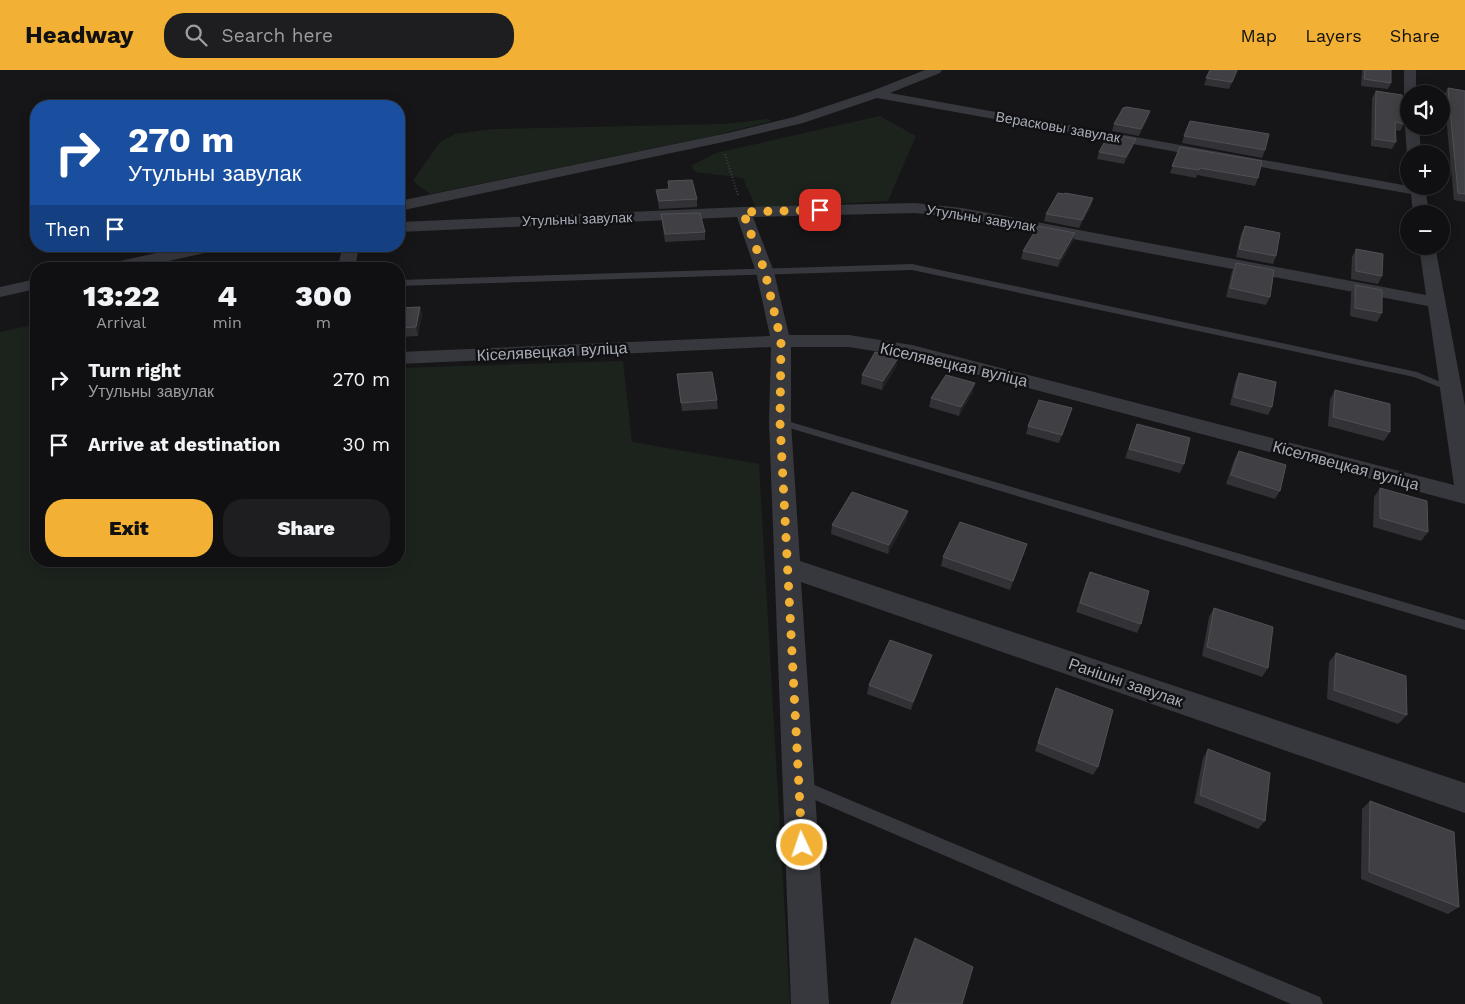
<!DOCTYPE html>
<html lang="en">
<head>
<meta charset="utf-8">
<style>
	:root { --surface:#101012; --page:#1e1e20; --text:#f1f3f6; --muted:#9c9d9f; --line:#303032; --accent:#f2b134 }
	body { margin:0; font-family:"Work Sans",sans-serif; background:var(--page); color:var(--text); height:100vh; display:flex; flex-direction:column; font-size:19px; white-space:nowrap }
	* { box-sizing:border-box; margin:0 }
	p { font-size:16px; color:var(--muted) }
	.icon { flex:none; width:28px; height:28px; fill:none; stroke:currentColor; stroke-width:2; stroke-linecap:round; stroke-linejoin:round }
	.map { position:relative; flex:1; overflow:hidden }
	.sheet { position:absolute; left:30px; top:192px; width:375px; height:305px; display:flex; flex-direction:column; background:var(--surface); border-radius:20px; box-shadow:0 2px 12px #0003,0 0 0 1px var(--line) }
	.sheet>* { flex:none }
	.top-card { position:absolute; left:30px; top:30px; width:375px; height:152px; border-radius:20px; box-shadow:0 2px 12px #0003,0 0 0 1px var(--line); background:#1a4fa0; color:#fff; overflow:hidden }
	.fabs { position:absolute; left:1400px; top:15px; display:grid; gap:10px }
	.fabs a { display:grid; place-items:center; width:50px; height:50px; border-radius:50%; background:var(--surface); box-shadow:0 2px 12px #0003,0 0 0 1px var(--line); font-size:25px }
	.pin { position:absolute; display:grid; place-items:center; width:42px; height:42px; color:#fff; margin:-21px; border-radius:10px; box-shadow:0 2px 8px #0006 }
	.me { position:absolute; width:55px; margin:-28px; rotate:357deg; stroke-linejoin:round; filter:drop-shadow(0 0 4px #0008) }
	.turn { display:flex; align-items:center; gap:18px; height:105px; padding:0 15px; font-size:22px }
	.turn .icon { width:65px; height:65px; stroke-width:2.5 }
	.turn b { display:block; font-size:35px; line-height:42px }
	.then { display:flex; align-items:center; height:48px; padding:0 15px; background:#0003; gap:10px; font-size:19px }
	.eta { display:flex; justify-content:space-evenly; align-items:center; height:85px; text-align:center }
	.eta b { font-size:30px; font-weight:800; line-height:35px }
	.action { display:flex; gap:10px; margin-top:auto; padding:10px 15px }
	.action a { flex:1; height:58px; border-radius:20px; background:var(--accent); color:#111; font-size:20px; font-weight:800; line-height:58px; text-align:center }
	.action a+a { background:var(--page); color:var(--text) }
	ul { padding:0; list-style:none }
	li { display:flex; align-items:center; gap:15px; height:65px; padding:0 15px }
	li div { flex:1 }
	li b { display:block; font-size:19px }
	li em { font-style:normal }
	header { display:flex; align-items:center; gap:30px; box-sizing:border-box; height:70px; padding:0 25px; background:var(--accent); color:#111 }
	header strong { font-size:24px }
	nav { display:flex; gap:28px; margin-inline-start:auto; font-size:18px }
	.search { width:350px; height:45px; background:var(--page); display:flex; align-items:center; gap:12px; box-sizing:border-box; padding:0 18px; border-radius:20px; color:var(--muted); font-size:19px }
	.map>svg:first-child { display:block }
	.green { fill:#1c231d }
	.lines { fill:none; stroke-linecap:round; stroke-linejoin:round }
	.path { stroke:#3d3f44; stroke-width:2; stroke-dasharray:1 2; stroke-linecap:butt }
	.service { fill:#37383d; fill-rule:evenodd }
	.minor { fill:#37383d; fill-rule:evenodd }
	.wall { fill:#323236 }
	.shaded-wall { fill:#212124 }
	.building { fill:#3f3f44; stroke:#4f5156 }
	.route { stroke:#f2b134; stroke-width:9; stroke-dasharray:0 16.2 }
	.labels { text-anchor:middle; stroke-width:5; stroke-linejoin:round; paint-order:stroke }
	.far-street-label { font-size:14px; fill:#a8adb8; stroke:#111113 }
	.street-label { font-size:16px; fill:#a8adb8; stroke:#111113 }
</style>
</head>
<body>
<header>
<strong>Headway</strong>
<div class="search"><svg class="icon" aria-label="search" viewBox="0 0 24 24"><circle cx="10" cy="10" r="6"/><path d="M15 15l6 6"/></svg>Search here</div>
<nav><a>Map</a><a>Layers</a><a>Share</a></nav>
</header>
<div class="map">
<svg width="1465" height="934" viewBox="0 0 1465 934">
	<rect width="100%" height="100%" fill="#161618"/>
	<!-- green -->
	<path class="green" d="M880 46 916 66 888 131 756 138 743 108 696 102 691 96 716 83Z
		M768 49 772 51 708 67 430 124 413 111 439 73 455 64 493 59 723 54Z
		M36 254V491H399V298L623 291 632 372 759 394 790 934H0V262Z"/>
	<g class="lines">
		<!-- path -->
		<path class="path" d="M725 84 738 125"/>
		<!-- service -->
		<path class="service" d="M912 194 1417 302 1457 319 1452 322 1414 307 912 200 399 216V210Z
			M780 349 1465 550V560L776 354 775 352 776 350Z
			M800 709 1320 927 1323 934H1291L794 721 792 716 794 711Z"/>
		<!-- minor -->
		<path class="minor" d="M925 0H942L940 3 890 23 1409 116H1425L1429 144H1413L1411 124 877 28 803 53 728 71 399 141V131L728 63 794 47 872 21Z
			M1404 0H1416V24H1409V27L1404 24Z
			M1409 53V56H1419L1421 84H1409V87L1407 84 1405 56Z
			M915 133 962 138 1426 225 1419 176H1435L1465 336V434L911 287 849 277H791V352L800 491 1465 713V743L801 512 829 934H791L769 352 771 277 399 294V282L770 266 756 202 737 147 399 162V152L743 137ZM915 143 962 148 1428 236 1454 415 912 275 849 265H789L774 202 753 147Z
			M188 176H220L218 180 133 199H99L102 195Z
			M343 176H359L355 199H337Z
			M36 209V219L0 227V217Z"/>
	</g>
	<!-- wall -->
	<path class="wall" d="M1210 0H1238L1229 19 1204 15Z
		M1362 0H1391V13L1388 19 1361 16Z
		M1448 18 1465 21V132L1454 130 1444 25Z
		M1376 21 1404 54 1400 61 1395 60 1396 72 1392 79 1371 76 1372 28Z
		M1150 41 1148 48 1139 66 1112 61 1114 54Z
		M1184 66 1265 80 1262 88 1182 73Z
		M1133 76 1124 94 1097 89 1099 82Z
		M1180 77 1258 108 1255 116 1197 105 1196 108 1170 103Z
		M656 120 697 129V137L659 139Z
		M1064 124 1093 128 1091 136 1079 158 1044 151 1046 144Z
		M661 144 705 162V170L665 172 662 152Z
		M1245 156 1276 186 1273 194 1236 187 1241 164Z
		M1073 171 1058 197 1021 189 1023 181Z
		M1356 179 1382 206 1378 214 1351 209 1352 187Z
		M1236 193 1270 227 1266 235 1226 227 1232 201Z
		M1355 215 1382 243 1377 252 1350 246 1351 223Z
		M420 237 422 245 418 266 399 267V238Z
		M898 288 896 297 882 320 861 314 862 305Z
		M1239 303 1272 337 1268 345 1230 335 1235 312Z
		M677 304 717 330 718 339 682 341Z
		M1335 320 1390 362 1384 371 1328 356 1330 329Z
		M973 322 959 346 929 337 931 328Z
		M1072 338 1059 373 1026 364 1028 356Z
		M1137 354 1184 394 1180 403 1125 388Z
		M1239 381 1280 421 1275 429 1226 414 1234 390Z
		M1380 418 1428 462 1421 471 1373 457 1374 427Z
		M908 441 906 450 888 484 831 464 832 455Z
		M1024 483 1010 520 941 496 943 487Z
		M1090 502 1141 554 1137 563 1076 542 1086 511Z
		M1214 538 1268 598 1262 607 1202 586 1209 547Z
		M1336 583 1407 645 1398 654 1327 629 1329 592Z
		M929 594 911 640 867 624 869 615Z
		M1056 618 1098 697 1093 705 1035 681 1052 627Z
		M1208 679 1265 751 1258 759 1194 733 1203 688Z
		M1370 731 1459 837 1448 844 1361 809 1362 739Z"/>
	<!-- shaded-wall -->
	<path class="shaded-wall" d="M1150 41 1148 48 1139 66 1141 59Z
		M1136 69 1133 76 1124 94 1126 87Z
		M1093 128 1091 136 1079 158 1082 150Z
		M1075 163 1073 171 1058 197 1060 189Z
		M420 237 422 245 418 266 416 257Z
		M898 288 896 297 882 320 883 311Z
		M975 313 973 322 959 346 961 337Z
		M908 441 906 450 888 484 889 475Z
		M1027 474 1024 483 1010 520 1013 511Z
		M932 585 929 594 911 640 913 632Z"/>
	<!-- building -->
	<path class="building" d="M1210 0H1237L1232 12 1206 8Z
		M1365 0H1391V13L1364 9Z
		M1448 18 1465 21V124L1458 123Z
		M1376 21 1402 25 1404 54 1395 52 1396 72 1375 69Z
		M1127 37 1150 41 1141 59 1114 54 1123 38Z
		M1190 51 1269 64 1265 80 1184 66Z
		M1109 64 1136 69 1126 87 1099 82Z
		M1180 77 1262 91 1258 108 1200 98 1199 100 1172 96Z
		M692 110 697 129 659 131 656 120 669 119 668 111Z
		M1058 123 1064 124 1065 123 1093 128 1082 150 1046 144Z
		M700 143 705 162 665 164 661 144Z
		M1038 156 1075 163 1060 189 1023 181Z
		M1245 156 1280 163 1276 186 1239 179Z
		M1356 179 1383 184 1382 206 1356 201Z
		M1236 193 1274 200 1270 227 1230 218Z
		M1355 215 1382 220V243L1355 238Z
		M420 237 416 257 399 258V238Z
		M875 282 898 288 883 311 862 305Z
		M712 302 717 330 681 333 677 304Z
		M1239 303 1276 312 1272 337 1234 327Z
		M946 305 975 313 961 337 931 328Z
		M1335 320 1390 334V362L1333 347Z
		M1039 330 1072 338 1062 365 1028 356Z
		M1137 354 1190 368 1184 394 1129 379Z
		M1239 381 1286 395 1280 421 1231 405Z
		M1380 418 1427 431 1428 462 1380 448Z
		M852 422 908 441 889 475 832 455Z
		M960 452 1027 474 1013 511 943 487Z
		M1090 502 1149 521 1141 554 1080 533Z
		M1214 538 1273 557 1268 598 1207 577Z
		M890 570 932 585 913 632 869 615Z
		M1336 583 1406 606 1407 645 1334 620Z
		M1056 618 1113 640 1098 697 1038 673Z
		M1208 679 1270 703 1265 751 1200 725Z
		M1370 731 1454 762 1459 837 1369 802Z
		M915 868 973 897 962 934H891Z"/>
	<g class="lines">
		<!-- route -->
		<path class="route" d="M802 775 780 352 781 271 765 202 743 142 820 140"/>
	</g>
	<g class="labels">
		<!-- far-street labels -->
		<g class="far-street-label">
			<text transform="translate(1058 57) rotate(10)" y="5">Верасковы завулак</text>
			<text transform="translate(981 148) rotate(9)" y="5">Утульны завулак</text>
			<text transform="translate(577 149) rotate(-2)" y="5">Утульны завулак</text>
		</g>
		<!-- street labels -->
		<g class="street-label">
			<text transform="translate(552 281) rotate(-3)" y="6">Кіселявецкая вуліца</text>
			<text transform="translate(954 294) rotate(13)" y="6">Кіселявецкая вуліца</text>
			<text transform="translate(1346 395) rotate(15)" y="6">Кіселявецкая вуліца</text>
			<text transform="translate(1126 612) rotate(19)" y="6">Ранішні завулак</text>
		</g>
	</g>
</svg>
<div class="fabs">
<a><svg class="icon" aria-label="sound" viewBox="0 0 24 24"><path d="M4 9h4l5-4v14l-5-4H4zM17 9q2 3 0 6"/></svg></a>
<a>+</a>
<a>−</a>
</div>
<div class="pin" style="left:820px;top:140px;background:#d93025"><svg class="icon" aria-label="arrive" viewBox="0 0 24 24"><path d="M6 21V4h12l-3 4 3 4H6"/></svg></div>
<svg class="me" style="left:802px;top:775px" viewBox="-20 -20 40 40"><circle r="17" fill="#f2b134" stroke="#fff" stroke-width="3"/><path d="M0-11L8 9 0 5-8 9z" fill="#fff"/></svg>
<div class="top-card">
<div class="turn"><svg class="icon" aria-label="right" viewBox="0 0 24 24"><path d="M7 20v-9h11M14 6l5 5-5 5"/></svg><div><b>270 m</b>Утульны завулак</div></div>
<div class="then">Then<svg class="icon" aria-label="arrive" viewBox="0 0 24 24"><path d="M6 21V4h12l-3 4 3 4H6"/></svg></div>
</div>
<section class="sheet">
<div class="eta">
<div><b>13:22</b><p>Arrival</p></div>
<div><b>4</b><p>min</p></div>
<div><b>300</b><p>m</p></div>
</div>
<ul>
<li><svg class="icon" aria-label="right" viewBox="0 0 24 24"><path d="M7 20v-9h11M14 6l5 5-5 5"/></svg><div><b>Turn right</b><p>Утульны завулак</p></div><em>270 m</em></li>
<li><svg class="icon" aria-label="arrive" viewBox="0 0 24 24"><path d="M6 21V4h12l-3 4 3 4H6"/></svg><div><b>Arrive at destination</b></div><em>30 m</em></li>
</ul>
<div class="action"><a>Exit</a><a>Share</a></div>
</section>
</div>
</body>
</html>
